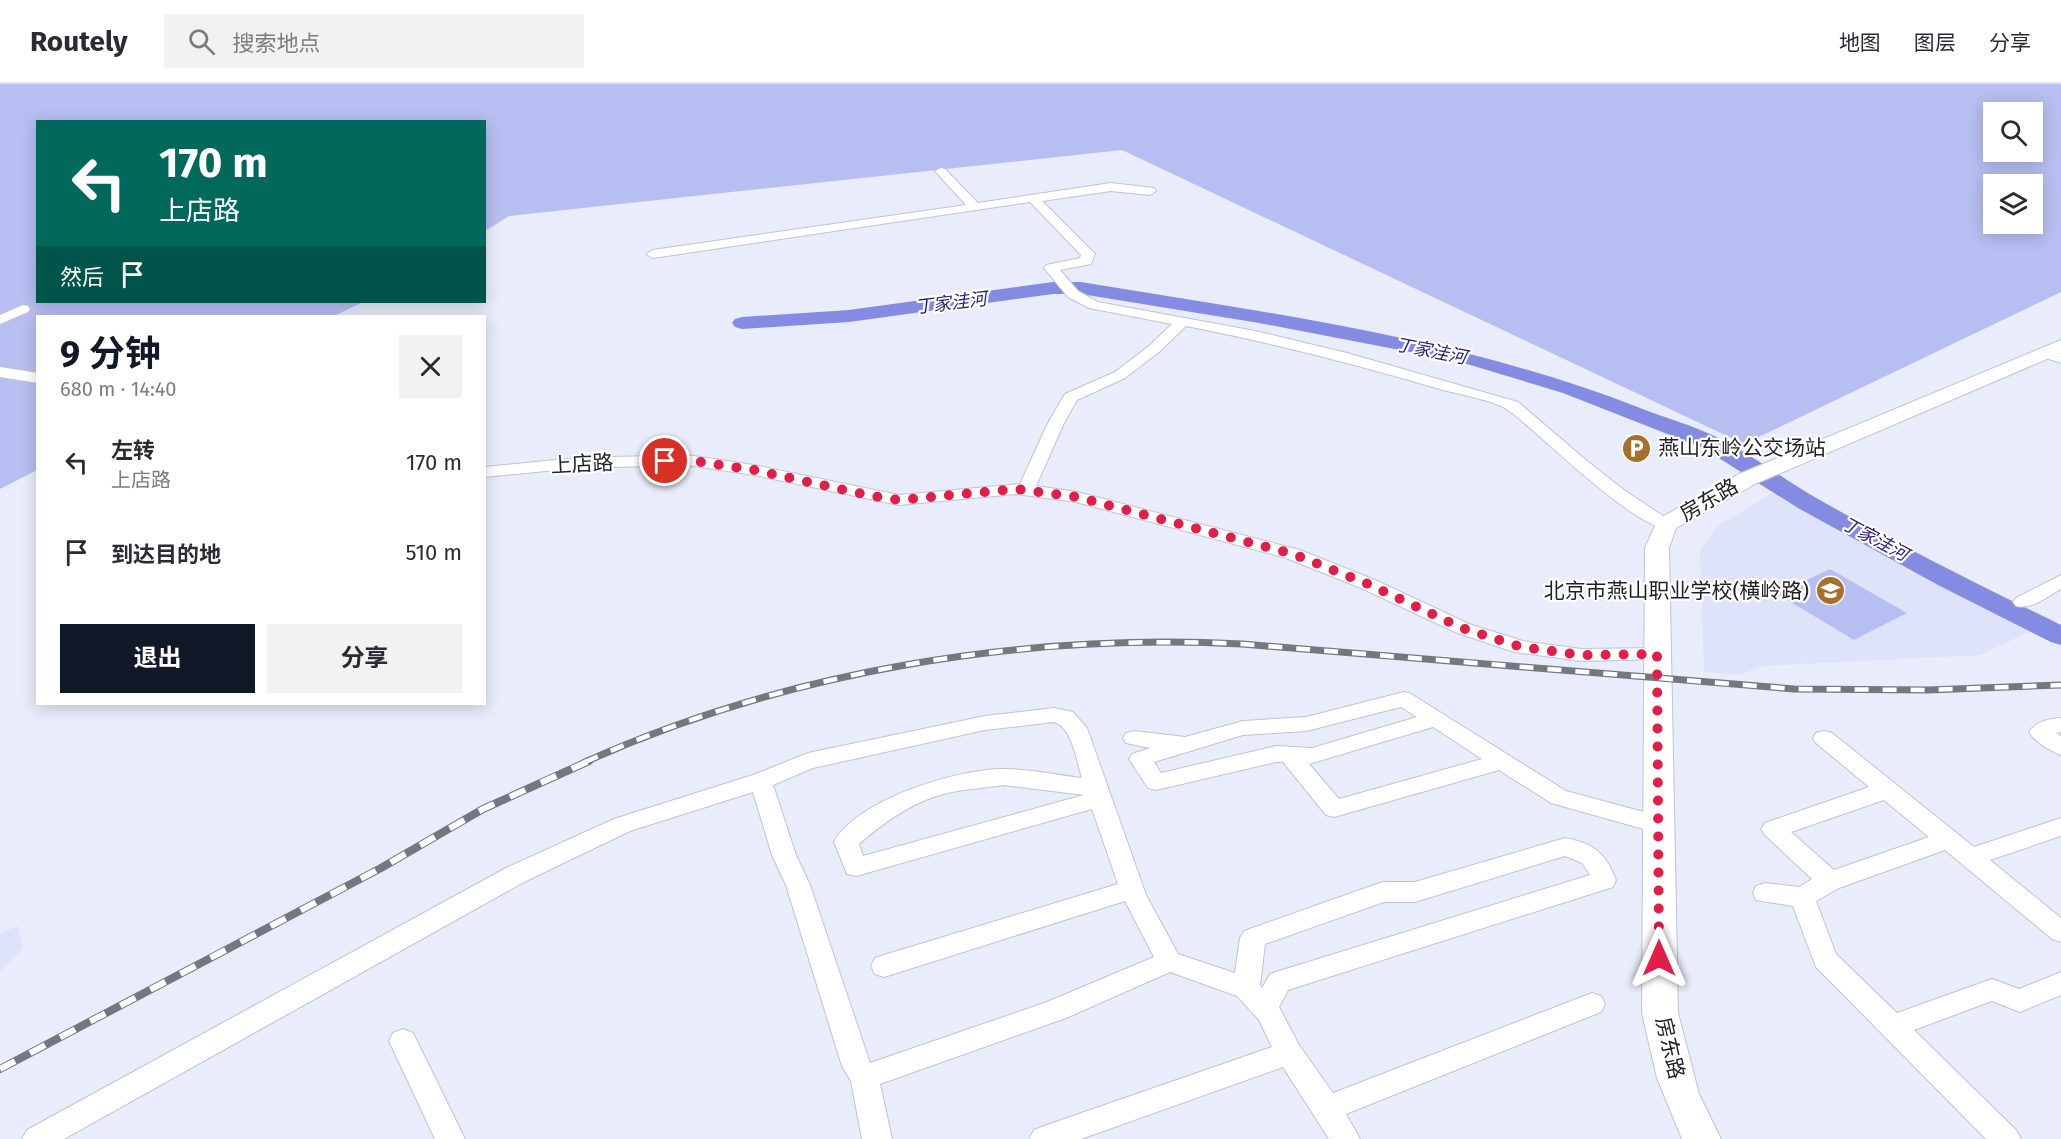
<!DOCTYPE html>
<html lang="zh">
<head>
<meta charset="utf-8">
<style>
	:root { --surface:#fff; --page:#f2f2f3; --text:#2b2b33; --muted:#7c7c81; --line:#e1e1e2; --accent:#111827 }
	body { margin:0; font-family:"Fira Sans","Noto Sans SC",sans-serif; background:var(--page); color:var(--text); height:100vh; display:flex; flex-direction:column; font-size:22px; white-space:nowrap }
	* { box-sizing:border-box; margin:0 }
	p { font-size:20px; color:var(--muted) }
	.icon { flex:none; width:33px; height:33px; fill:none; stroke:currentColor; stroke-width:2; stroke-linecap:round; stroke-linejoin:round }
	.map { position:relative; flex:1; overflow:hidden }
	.side { position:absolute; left:36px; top:231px; width:450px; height:390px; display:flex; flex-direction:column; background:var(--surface); border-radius:0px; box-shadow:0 3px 15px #0003 }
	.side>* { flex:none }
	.banner { position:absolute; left:36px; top:36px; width:450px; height:183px; border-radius:0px; box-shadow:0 3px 15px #0003; background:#00695c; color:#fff; overflow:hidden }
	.fabs { position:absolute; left:1983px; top:18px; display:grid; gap:12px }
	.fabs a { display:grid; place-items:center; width:60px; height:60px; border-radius:0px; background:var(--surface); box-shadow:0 3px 15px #0003; font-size:30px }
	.pin { position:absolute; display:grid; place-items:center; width:51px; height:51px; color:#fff; margin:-26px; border:3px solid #fff; border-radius:50%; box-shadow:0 2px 6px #0007 }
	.me { position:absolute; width:66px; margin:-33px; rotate:0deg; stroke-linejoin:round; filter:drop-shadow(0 0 4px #0008) }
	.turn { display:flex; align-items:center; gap:21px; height:126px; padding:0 24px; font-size:27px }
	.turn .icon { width:78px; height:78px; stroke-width:2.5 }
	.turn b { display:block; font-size:42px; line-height:51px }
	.then { display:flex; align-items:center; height:57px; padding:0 24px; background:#0003; gap:12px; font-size:22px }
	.round { display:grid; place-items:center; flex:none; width:63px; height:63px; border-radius:0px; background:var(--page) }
	.head { display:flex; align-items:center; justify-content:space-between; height:102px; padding:0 24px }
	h1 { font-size:36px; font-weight:700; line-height:45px; color:var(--accent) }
	.action { display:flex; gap:12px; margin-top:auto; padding:12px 24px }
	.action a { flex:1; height:69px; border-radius:0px; background:var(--accent); color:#fff; font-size:24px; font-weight:700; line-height:69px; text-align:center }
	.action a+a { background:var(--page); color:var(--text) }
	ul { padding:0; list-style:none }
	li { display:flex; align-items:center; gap:18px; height:90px; padding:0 24px }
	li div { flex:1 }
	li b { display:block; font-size:22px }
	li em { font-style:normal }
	header { display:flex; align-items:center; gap:36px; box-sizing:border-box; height:84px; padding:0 30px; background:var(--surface); border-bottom:2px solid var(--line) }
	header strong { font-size:28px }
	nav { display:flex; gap:33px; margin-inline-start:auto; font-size:21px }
	.search { width:420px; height:54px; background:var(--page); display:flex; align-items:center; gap:15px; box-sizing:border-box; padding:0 21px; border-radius:0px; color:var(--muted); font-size:22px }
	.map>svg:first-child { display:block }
	.built { fill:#dfe3f9 }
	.green { fill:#b7bff2; fill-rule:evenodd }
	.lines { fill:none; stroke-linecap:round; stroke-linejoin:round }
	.river { fill:#838ce2; fill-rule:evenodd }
	.minor-casing { stroke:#c0c3d1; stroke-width:2 }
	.major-casing { stroke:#c0c3d1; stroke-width:2 }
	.minor { fill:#fff; fill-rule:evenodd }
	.major { fill:#fff; fill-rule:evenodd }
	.rail-far1-casing { stroke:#757780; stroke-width:7 }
	.rail-casing { stroke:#757780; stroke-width:8 }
	.rail-far1 { stroke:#fff; stroke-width:4.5; stroke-dasharray:14; stroke-linecap:butt }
	.rail { stroke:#fff; stroke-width:6; stroke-dasharray:17; stroke-linecap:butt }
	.route { stroke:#e11d48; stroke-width:10; stroke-dasharray:0 18 }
	.labels { text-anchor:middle; stroke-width:4.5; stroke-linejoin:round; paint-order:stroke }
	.far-water-label { font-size:18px; font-style:italic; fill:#281c80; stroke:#fff }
	.poi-label { font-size:21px; fill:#1f2025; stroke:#fff; text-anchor:start }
	.street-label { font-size:21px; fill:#1f2025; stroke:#fff }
</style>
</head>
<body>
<header>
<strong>Routely</strong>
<div class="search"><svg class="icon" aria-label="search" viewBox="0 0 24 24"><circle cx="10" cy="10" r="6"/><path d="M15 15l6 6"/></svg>搜索地点</div>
<nav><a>地图</a><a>图层</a><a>分享</a></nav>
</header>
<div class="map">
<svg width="2061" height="1055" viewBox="0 0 2061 1055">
	<rect width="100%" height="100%" fill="#e9ecfa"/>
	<!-- built -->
	<path class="built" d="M1775 408 2031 547 1980 571 1764 582 1738 591 1704 588 1700 467 1717 442Z
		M18 842 23 864 0 887V849Z"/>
	<!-- green -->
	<path class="green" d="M0 0H2061V208L1744 360 1122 66 509 132 485 147 484 38H38V218H363L334 232H38L37 386 0 405ZM1994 28H2032V68H1994ZM1994 100H2032V140H1994Z
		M1830 485 1907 529 1854 556 1777 510Z"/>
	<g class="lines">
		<!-- river -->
		<path class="river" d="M1053 198H1081C1270 229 1461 254 1640 324 1666 334 1694 342 1719 354 1753 371 1784 396 1818 415 1897 460 1979 501 2061 541V561L2051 558 1938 501 1798 424 1703 364 1563 309 1467 280 1431 272 1259 239 1081 210H1053L849 238 742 245 735 243 732 239 735 235 742 233 849 226Z"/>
		<defs>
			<path id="minor" d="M941 84 945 85 978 119 1111 99 1154 104 1156 107 1150 111 1111 107 1042 117 1095 170 1091 180 1060 186 1078 207 1098 218 1255 247 1347 269 1518 318 1587 377 1624 406 1675 440 1672 444C1640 452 1537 346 1508 326 1496 317 1459 310 1443 306 1358 281 1273 259 1186 242L1159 268 1125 294 1077 316 1064 339 1036 402 1077 408 1300 466 1375 496 1469 540 1523 557 1581 565 1657 564 1664 565 1667 570 1664 575 1581 577 1514 568 1455 548 1361 504 1286 474 1076 418 1016 410 899 421 754 391 687 381 576 384 484 393V383L576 374 687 371 754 381 899 411 1020 400 1048 339 1065 310 1115 288 1149 262 1172 240 1089 224 1068 213 1044 184 1046 181 1080 174 1081 171 1030 118 653 174 646 170 653 166 966 121 935 87Z
				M23 221 28 222 30 225 28 228 0 240V231Z
				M2045 265 2061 270V279L2040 272 2038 269 2040 266Z
				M0 283 38 289V299L0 293Z
				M2061 491V505C2048 512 2032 526 2016 522L2013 518 2016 514Z
				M1404 608 1411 610 1566 707 1666 734 1670 740 1666 746 1658 749 1551 719 1499 686 1334 733 1326 731 1283 678H1276L1156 706 1148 704 1129 675 1132 670 1150 664 1126 659 1123 654 1126 649 1134 647 1185 653 1243 637 1306 633ZM1401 623 1417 633 1312 664 1276 662 1161 689 1154 678 1243 651 1306 647ZM1433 643 1482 675 1339 715 1309 680Z
				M1054 624 1073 628 1087 644 1146 811 1178 870 1235 889 1240 854 1244 847 1374 801 1383 798H1415L1565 754C1593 759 1606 769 1616 796L1613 803 1288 906 1279 923 1299 961 1333 1009 1592 909 1601 912 1605 920 1601 928 1346 1030 1360 1055H1329L1283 983 1081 1055H1029L1034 1046 1044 1042 1272 963 1259 936 1237 912 1170 888 1066 934 880 1000 892 1055H862L851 997 842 982 786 801 772 771 753 708 630 747 524 798 64 1055H22L27 1046 506 784 614 735 753 691 808 669 985 632ZM1054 638C1072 643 1077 678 1082 694 1057 691 1030 685 1004 685 957 685 858 715 834 758L847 790 856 792 1092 725 1118 800 884 871 875 874 871 882 875 890 884 893 1125 817 1154 873 1047 918 870 979 810 801 796 771 773 701 813 684 985 646ZM1003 701 1084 711 863 772 859 760C884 738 914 717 947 709 965 705 985 704 1003 701ZM1565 772 1582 779 1590 791 1279 887 1270 890 1262 904 1260 901 1265 860 1384 818H1415Z
				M2061 634V648L2056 649 2061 652V671C2050 667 2035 658 2029 648 2036 637 2049 635 2061 634Z
				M1824 647 1832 649 1974 763 2061 734V752L1990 776 2061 834V858L2052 855 1945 766 1839 804 1816 817 1836 870 1897 929 1992 895 2019 905 2061 888V911L2020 928 1992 917 1914 946 2016 1046 2021 1055H1986L1816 883 1793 822 1756 816 1753 809 1756 802 1765 799 1799 803 1812 795 1765 751 1761 745 1765 739 1869 703 1816 659 1813 654 1816 649ZM1884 716 1929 753 1834 786 1791 748Z
				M403 945 413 949 465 1055H435L389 957 393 949Z"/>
			<path id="major" d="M2061 256V269L1755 400 1676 444 1669 464 1678 929 1699 1010 1721 1055H1682L1657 994 1642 929 1645 464 1658 435 1739 390Z"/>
		</defs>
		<!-- minor casing -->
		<use href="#minor" class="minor-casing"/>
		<!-- major casing -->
		<use href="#major" class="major-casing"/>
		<!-- minor -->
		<use href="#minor" class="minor"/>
		<!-- major -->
		<use href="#major" class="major"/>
		<defs>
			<path id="rail-far1" d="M585 678C787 587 1021 549 1242 560L1794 605 1928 606 2061 601"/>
			<path id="rail" d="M0 985 381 784 483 725 589 677"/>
		</defs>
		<!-- rail-far1 casing -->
		<use href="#rail-far1" class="rail-far1-casing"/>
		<!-- rail casing -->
		<use href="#rail" class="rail-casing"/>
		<!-- rail-far1 -->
		<use href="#rail-far1" class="rail-far1"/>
		<!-- rail -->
		<use href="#rail" class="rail"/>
	</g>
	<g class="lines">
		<!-- route -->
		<path class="route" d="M665 377 687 376 754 386 872 412 899 416 1016 405 1077 413 1293 470 1368 500 1462 544 1521 563 1581 571 1657 570 1659 874"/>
	</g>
	<!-- icons -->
	<defs>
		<symbol id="parking-disc" viewBox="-11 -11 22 22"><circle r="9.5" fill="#a66f2b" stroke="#fff"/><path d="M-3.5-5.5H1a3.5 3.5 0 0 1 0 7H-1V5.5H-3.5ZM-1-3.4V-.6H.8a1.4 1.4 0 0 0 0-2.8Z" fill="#fff"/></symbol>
		<symbol id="school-disc" viewBox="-11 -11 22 22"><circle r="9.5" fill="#a66f2b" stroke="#fff"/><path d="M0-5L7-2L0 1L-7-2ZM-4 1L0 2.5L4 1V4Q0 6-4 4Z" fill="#fff"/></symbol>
	</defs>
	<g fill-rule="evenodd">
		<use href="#parking-disc" x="1620" y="348" width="33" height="33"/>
		<use href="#school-disc" x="1814" y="490" width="33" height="33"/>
	</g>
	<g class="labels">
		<!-- far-water labels -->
		<g class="far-water-label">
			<text transform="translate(951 219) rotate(-7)" y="6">丁家洼河</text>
			<text transform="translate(1431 267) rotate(11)" y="6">丁家洼河</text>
			<text transform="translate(1875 455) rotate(28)" y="6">丁家洼河</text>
		</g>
		<!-- poi labels -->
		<g class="poi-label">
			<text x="1658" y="371">燕山东岭公交场站</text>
			<text x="1809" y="514" text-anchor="end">北京市燕山职业学校(横岭路)</text>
		</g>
		<!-- street labels -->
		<g class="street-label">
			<text transform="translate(582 380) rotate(-3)" y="7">上店路</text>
			<text transform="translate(1709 416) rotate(-30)" y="7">房东路</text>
			<text transform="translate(1670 964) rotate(77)" y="7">房东路</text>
		</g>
	</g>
</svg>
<div class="fabs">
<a><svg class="icon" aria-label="search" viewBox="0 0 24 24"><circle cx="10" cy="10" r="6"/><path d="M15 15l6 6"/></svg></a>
<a><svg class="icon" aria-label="layers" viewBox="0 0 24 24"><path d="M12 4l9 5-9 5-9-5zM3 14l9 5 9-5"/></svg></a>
</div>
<div class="pin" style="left:665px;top:377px;background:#d93025"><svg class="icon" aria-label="arrive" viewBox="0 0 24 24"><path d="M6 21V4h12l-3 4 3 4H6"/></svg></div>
<svg class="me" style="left:1659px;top:874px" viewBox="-20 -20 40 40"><path d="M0-17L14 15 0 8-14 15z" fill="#e11d48" stroke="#fff" stroke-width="4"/></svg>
<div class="banner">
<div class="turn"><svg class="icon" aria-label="left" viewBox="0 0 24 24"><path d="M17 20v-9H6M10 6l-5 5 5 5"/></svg><div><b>170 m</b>上店路</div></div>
<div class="then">然后<svg class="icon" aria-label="arrive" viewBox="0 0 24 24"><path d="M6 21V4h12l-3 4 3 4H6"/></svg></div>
</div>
<section class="side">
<div class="head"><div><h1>9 分钟</h1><p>680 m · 14:40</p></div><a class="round"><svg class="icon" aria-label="close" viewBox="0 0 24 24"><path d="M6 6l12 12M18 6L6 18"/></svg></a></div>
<ul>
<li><svg class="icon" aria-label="left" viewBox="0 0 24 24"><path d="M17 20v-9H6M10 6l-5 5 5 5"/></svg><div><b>左转</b><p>上店路</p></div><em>170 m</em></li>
<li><svg class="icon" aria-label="arrive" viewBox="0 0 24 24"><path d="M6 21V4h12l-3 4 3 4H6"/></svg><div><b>到达目的地</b></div><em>510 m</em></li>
</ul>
<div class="action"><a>退出</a><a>分享</a></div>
</section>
</div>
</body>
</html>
